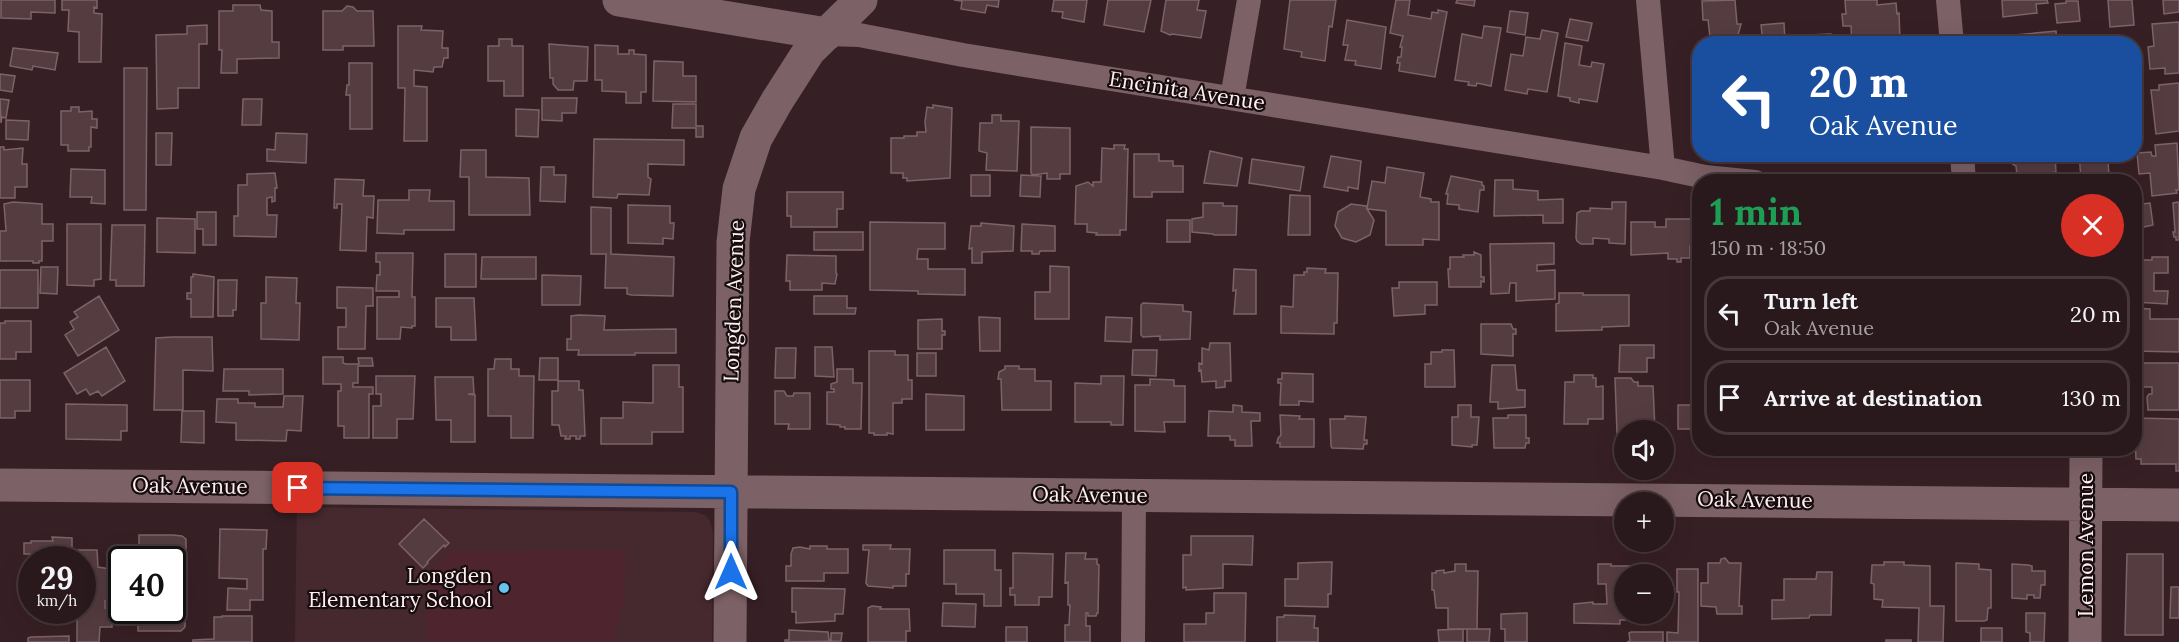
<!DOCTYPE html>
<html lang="en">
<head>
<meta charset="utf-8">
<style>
	:root { --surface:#29181c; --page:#352529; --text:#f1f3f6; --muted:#a5a0a3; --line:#45373b }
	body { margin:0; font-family:Lora,serif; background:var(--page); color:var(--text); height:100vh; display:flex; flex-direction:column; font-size:22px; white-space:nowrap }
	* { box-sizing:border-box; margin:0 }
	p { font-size:20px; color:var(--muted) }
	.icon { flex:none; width:33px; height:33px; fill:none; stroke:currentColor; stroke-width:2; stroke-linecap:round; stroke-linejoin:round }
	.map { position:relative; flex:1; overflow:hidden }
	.sheet { position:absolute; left:1692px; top:174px; width:450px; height:282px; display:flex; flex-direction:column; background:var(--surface); border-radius:24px; box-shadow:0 6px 24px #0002,0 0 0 2px var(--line) }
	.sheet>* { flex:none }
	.guide { position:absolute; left:1692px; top:36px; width:450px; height:126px; border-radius:24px; box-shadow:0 6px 24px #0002,0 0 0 2px var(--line); background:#1a4fa0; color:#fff; overflow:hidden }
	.tools { position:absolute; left:1614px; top:420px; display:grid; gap:12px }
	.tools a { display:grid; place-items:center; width:60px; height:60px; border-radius:50%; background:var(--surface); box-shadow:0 6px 24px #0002,0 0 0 2px var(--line); font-size:30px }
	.speed { position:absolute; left:18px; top:546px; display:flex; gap:12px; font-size:30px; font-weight:700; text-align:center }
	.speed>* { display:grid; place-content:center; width:78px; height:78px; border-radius:50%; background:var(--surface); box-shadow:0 6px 24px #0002,0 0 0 2px var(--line); line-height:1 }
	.speed small { font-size:15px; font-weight:400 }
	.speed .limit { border:3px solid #111; border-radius:9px; background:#fff; color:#111 }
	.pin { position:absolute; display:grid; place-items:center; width:51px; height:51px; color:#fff; margin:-26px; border-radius:12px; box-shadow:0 3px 9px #0006 }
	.me { position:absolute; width:66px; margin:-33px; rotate:0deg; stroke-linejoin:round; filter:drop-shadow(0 0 4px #0008) }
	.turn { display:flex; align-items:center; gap:21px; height:126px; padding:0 18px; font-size:27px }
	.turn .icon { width:78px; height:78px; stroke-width:2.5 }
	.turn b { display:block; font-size:42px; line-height:51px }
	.round { display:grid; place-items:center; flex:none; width:63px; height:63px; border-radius:32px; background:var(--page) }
	.summary { display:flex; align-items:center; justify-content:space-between; height:102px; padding:0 18px }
	h1 { font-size:36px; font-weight:700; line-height:45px; color:#1e9e55 }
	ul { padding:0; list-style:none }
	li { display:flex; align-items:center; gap:18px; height:75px; margin:0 12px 9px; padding:0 6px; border:3px solid var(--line); border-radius:24px }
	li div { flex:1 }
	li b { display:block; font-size:22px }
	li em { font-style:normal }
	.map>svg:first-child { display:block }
	.built { fill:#46292f }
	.green { fill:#4e252f }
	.building { fill:#553c41; stroke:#7d6368; stroke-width:1.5 }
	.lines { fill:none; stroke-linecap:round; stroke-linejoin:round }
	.street { stroke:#7c6166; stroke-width:24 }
	.secondary { stroke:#7c6166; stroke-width:33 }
	.route-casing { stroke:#114b97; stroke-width:15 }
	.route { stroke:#1a73e8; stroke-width:10 }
	.poi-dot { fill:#66c4ef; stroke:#170d0f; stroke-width:2 }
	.labels { text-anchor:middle; stroke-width:4.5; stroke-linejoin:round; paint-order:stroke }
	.street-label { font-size:21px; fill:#ffeff2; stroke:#170d0f }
	.poi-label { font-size:21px; fill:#ffeff2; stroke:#170d0f; text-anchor:end }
</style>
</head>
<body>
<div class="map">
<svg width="2179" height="642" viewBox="0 0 2179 642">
	<rect width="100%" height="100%" fill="#372025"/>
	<!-- built -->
	<path class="built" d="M297 507 695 512 705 515 710 521 713 533 712 642H295Z"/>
	<!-- green -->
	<path class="green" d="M626 550 624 600 612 642H426L428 573 451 551Z"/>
	<!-- building -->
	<path class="building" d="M1 0H55V13L31 12V19L1 18Z
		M62 0H97V8L94 7V13L102 14 101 62H79V32L68 31 69 10H62Z
		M954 0H999L998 7 987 5 985 13 961 9 962 1Z
		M1054 0H1087L1084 22 1062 18 1063 12 1052 11Z
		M1108 0H1151L1144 32 1104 25Z
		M1166 0H1199L1197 10 1206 11 1201 38 1172 34 1170 35 1161 31Z
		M1290 0H1336L1332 27 1329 26 1325 61 1301 57 1302 52 1284 49Z
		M1396 0H1410L1408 15 1431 19 1432 12 1438 13V10L1447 12 1435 77 1399 71 1400 63H1397L1398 57H1401L1402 47H1400L1403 36 1390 33Z
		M1457 0H1475L1474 6 1456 3Z
		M1735 0 1737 24H1741L1738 35 1710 37 1708 20H1703L1702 1Z
		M1845 0H1877V5L1896 3 1897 14 1899 13 1900 41 1852 44 1851 26H1843L1842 14H1846Z
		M2002 0H2047L2048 3 2036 4 2037 13 2003 17Z
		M2108 0H2132L2134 25 2110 27Z
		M2163 0H2179V12L2164 14Z
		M2066 1H2078L2080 21 2057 23 2055 4 2066 3Z
		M233 5H260L261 10 272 11V42H279V58L237 59V73H221L222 50H219V11H233Z
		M347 6 353 7 357 11H373L374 46H343V50H323V11H342Z
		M1510 11 1528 13 1525 35 1507 32Z
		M1570 19 1592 23 1588 41 1566 37Z
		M1347 20 1386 27 1381 69 1355 65 1356 61 1345 60 1348 45H1343Z
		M2179 22V73L2165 74V68L2150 69 2148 47 2154 46 2152 24Z
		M1784 23 1785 41 1763 43 1761 25Z
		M207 25V44H199V88H178V108L157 109 156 35 187 34V26Z
		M398 26H422L421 30 443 31 442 48H448V58H444L442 67H434L433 72 414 70V86L427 87V141H404L405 88H398Z
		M1484 26 1501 28 1491 86 1477 83 1476 86 1468 85 1469 82 1455 80 1462 34 1482 38Z
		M1542 30 1558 33 1547 92 1528 89 1527 94 1505 90 1511 54 1523 56 1526 37 1540 39Z
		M2056 31 2057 44H2005V36Z
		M1831 34 1832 44H1804L1803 38 1808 37V35Z
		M499 39H512V46H523V96H504V81H488V46H499Z
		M1565 43 1582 46 1579 65 1591 67 1592 62 1604 64 1597 102 1579 99V103L1570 101V98L1558 96Z
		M549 44 588 47 587 81H574L573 90H558L553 84V78H550Z
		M595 45 618 46V54H629V50H634V54L646 55V92H641V103H626V92L602 91V80H595Z
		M13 48 58 53 55 70 33 66 32 70 10 66Z
		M654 61 683 62V76H696V102L653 101Z
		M2134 61H2138L2141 84 2134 85Z
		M349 63H372V129H350V95H346L347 85H349Z
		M124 68H147L146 210H124Z
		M0 74 15 76 12 92 0 90Z
		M2179 83V131L2156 134 2151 90H2159V85Z
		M542 98H577L576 113H562V121L542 120Z
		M0 99 9 100 6 118 2 117 1 123Z
		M243 99H262L261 125H242Z
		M673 104H696V126H703V137H696V128H672Z
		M933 105 952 108 950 178 907 181V178H903V173H891V138H904V136H917V132H926L925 122 927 107 933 108Z
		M71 107H79V112L92 111V119H97V128L91 127V147H89V151H68V145H61V111H71Z
		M516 109 539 110 538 137 516 136Z
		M992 115H1001V121H1019L1017 171 986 170 987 153 979 151 980 123H992Z
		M6 120 29 121 28 140 6 139Z
		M1031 127 1070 128V174H1060V179H1047V173L1033 175 1031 173Z
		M156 133H172L171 165H156Z
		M276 133 307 134 306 163 267 161V149L275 150Z
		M594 139 684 140V165L648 164V177L651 179 649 195 618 194 617 198 593 197Z
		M2177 143 2179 190H2176L2177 193 2152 196 2150 173 2139 174 2137 153 2151 152 2152 156H2156L2155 145Z
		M1114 145H1125L1124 149H1128L1126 230H1120V235H1096L1097 233 1087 232V224H1075L1076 186 1088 182 1093 186V182H1101L1102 148 1114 149Z
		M0 147H4V150L23 148 22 164H27V187H15V198H0Z
		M461 150H486V177L529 178 530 215H469V177H460Z
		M1210 151 1242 158 1237 186 1204 183Z
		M1134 154H1159V161H1173V166H1183V192H1152V197H1134Z
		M1860 154H1896L1861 158Z
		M2011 154H2070V155L2055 156 2056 172 2023 177V175H2017L2016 166 2011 163Z
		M2079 154H2111L2112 161 2108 162 2109 175 2081 178Z
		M1331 156 1361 161 1358 189 1348 187V191L1324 187Z
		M1252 159 1304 167 1300 191 1249 183Z
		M541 167H554V175H566L565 202 540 201Z
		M1387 167 1424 173 1420 197 1431 199V202H1439V240L1423 239V245H1386V211L1367 209 1374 220 1370 235 1356 242 1342 238 1335 226 1338 212 1351 204 1366 206 1367 208 1372 181 1385 183Z
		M71 169 105 170V204L91 203 92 197H70Z
		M275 173 277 188H275V201L272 202V197L267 198V215H277L276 237 234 236V216H238V185H247V174Z
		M971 175H990V196H971Z
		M1021 175 1041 176 1040 197 1020 196Z
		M1451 176 1482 182V185L1484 186V190H1480L1478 212 1459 209V205L1447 204 1448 194H1446Z
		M335 179 364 180 363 196H374L373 218 367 217 366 251 340 250 342 204H337V208H334Z
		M1495 180H1513V189L1538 191V200L1563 199V223H1543V215L1494 216Z
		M409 190H430L429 201H454V230H404V234L377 233 378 200H409Z
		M787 192H843V209H837V227H791V216H787Z
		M1290 195 1310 196V235H1288Z
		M13 202 42 204V224H53V241H42V261H39V263H33V261H0V231H6L4 204Z
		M1612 202H1626L1625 244 1609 243V239L1593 238V244H1581L1577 241 1576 238 1577 213 1581 211H1590V208L1612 209Z
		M2179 202V240H2176V237H2174L2173 232H2175L2173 203Z
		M1203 203H1223V206H1237L1236 235H1214L1213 234 1192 232V219L1203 217Z
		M2150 203 2153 225 2135 229 2134 205Z
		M628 205 670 206V223H674L673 239 663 238V244L628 243Z
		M591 207 611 208V254L674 257 673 296 631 295 627 294V288H605L606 254H591Z
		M197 212H216V245H203V229H197Z
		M157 218 195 219V253L157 252Z
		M1666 219H1700L1699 246H1690V258H1681V262H1677V259H1668V253L1631 255V222H1655V227H1666Z
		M1167 220H1190V242H1167Z
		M870 222 945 223V249H918L917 259H928V269H965V295L918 294V291L870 290Z
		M981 223 1014 226 1013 251 982 252V263H972V248L969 249 971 226H981Z
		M67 224H101V279L94 280V286L67 285Z
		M1022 224 1055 226V251H1040L1039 254H1032V251H1021Z
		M112 225H145L144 286H116V280H110Z
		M814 232H863V250H814Z
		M1554 243V264L1537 265V271L1555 270V299L1516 301V283H1510L1509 293 1491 294 1490 244Z
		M1474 252 1481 255V277H1484V282L1481 281V287H1449L1448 269H1450V257H1464L1463 255H1474Z
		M376 253H413L412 297H415V326H412V328L401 327 400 339H377V297H399V291H376L377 275H380V262H376Z
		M445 254H476V287H445Z
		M787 255 836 256V273L837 274 835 284 822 283V290H790V281H786Z
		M482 257H536V279H481Z
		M2152 257H2168V273H2154V291H2168L2167 304 2134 302V260H2152Z
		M1050 266 1069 267V319H1035V292H1050Z
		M41 267H58L57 294 40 293Z
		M1307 268 1326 269 1325 273H1338L1337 323H1334V334L1281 333V306L1293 307 1294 275H1304V272H1307Z
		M1234 269 1256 270V314H1234L1236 290 1233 291Z
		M0 270H38V308H0Z
		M193 274 214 277 213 317H191V299H187V293H191V277H193Z
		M542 275 581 276 580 305H542Z
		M266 277 297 278 296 303H300L299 340 261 339V303H266Z
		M218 280H237L236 310H233V316H218Z
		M1399 282H1437V305H1425V314L1394 316 1392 288H1399Z
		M337 287 373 288V306H366L365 349H338V327H346V308H337Z
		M1559 293H1583V295H1629V326L1602 327V330L1556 331V304L1559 303Z
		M99 296 119 330 78 356 65 335 74 329 70 322 78 317 74 312Z
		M814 296H847V308H856L855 314H814Z
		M436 298H474L476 340H451V327H436Z
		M1143 303 1183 305V311L1191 312 1190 339 1160 340V336L1143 337 1141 335V305Z
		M2134 308 2150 309V319H2179V352L2134 351Z
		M579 315 605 316 604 330 676 329V353H635V355H578L579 350H567V339H571V316Z
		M979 317 1000 318V351H980Z
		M1106 317 1132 318 1131 342 1105 341Z
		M942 319V331H945V335H942V349H918V320Z
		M5 321H31V352H16V359H0V323H5Z
		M1481 324H1511L1513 329H1516V334H1513V356L1481 354Z
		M172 337H212L213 371 183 370V410H154L156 338Z
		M1210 343H1230L1231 381H1225V387L1216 388V381L1202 382 1201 370 1199 371V363L1202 364V348L1209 350Z
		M1620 345H1654V358H1647V372H1619Z
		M106 347 125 381 102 396 98 391 90 395 86 389 77 394 64 373Z
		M815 347H832L834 377 815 376Z
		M776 348H796L795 378H775Z
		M1133 350H1157L1156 376 1132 375Z
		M1442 350H1454L1455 387H1425V364H1431V352H1442Z
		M869 351H895V355H908V380H912V399H902V403H893V434L887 433V435H874V433H869Z
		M917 353H936V376H917Z
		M323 357H343V363L346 364H359L358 358H372L373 366H358V383H353V387H373V394H369V438H344V426H338V391H341V384H323Z
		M540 358H558V380H539Z
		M495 359H511V369H519V376H534L533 438H511V416H488V369H494Z
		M2142 363H2179V410H2148L2147 397 2149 394H2152V387H2142Z
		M653 365H679V387H683V432H652V444H601V418H623V402L653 403Z
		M1492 365H1515L1517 390H1525V407L1498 409V402H1490Z
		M1005 366H1019V369H1035V381H1051V410H1002L1001 379H998L999 372 1005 369Z
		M224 369H283V394L249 395V391H223Z
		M837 369H853V383H862L861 429H845V427H840V425L827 424V392H834V389H831V384L837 382Z
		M1282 373 1313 374V402L1299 401V405H1280L1281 383H1278V379H1282Z
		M1574 375H1593V378H1596V387L1603 386V419H1588V424H1564L1565 382H1574Z
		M376 376H415L413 419H397V438H373V406H381V394H376Z
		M1101 376H1124L1123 425H1111V422H1075V383L1101 384Z
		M435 377H473L474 394H468L475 395V442H451V420H436Z
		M1615 378H1631L1634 382H1638V386H1653L1655 430H1624V433H1617Z
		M1150 379 1174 380V386H1185V422H1164L1165 432 1135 431V385H1150Z
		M0 380H30V411H15V418H0Z
		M558 381H579V390H583L585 436H580V439H576V436H570V439H565L566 436H561L559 425H552V391H558Z
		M775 391H784L787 396H793L794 393H810V429H788L789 424H775Z
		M926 394 964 396V430H926Z
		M284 396H303L301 431 287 430 286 441 236 440V423L216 422 217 399H238V403H255V407H283Z
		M66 404 127 405V431H121V440L66 439Z
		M1233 405 1242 406V412L1260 413V421H1251L1252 446H1235V440H1230V436H1208L1209 411 1233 412Z
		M1458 405H1471V417H1479L1477 445H1472V447L1452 445V417H1458Z
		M1678 405H1700V429H1678Z
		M182 411H204V443L181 442Z
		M1280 415 1300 416 1299 419H1314V447H1280V443H1277L1278 438 1281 435Z
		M1508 415H1526V438H1529V443H1526L1525 448H1494L1493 418H1508Z
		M1345 416 1366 417 1364 440H1367V444H1364L1363 449 1332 448 1331 446 1330 419H1345Z
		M2134 418 2179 419V471H2176V464H2141V459H2136Z
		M424 519 449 543 445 547 444 545 427 562 428 563 423 568 399 544Z
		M220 529 267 530 266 549H263V600H250V610H227L228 588 247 589V579L219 578Z
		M139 535H173L182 536 186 539V551L182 554H184V561H179L178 612 185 616V627L181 631H138V610H172V560H139Z
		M1191 536H1253L1252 565 1223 564V588L1186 590V587L1183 588V555H1191Z
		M52 537 72 538V560H32L31 580V554H24V543H31V541H53Z
		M863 545H891L890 549H910L909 574H906V586H893V588L868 586 866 583 869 550H863Z
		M810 546H827V549H848V573H824V581H786V566H791V554L793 548 800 547 810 549Z
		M78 550H97L98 567 110 569V601H105V608H112V627H100L99 642H77V610H82V560H78Z
		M944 550H995V570H1001V606H984V594H956V584H944Z
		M1013 553 1053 554 1052 597H1039V605H1015V595H1010V588H1013Z
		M1066 553H1086L1085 559H1097V564L1099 565 1098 613H1097L1096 616H1088V613H1086V626H1090V642H1065V625H1069L1070 605H1068V582L1065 583Z
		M2127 554H2163V635H2125Z
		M1725 558 1729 563H1741L1739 606H1742V614H1717L1716 607 1701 606V583H1708V563H1720L1721 559Z
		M1326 562H1332L1331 594H1328V607L1285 606V579H1298V563Z
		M1884 562H1904V565L1930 566V606H1944L1943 642H1918L1919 608 1882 607 1883 600 1874 599V584L1871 583 1872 565H1884Z
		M1956 563 1979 564V569L1991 570V608H1988L1987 620 1984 621H1956Z
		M1455 564H1466V571H1478L1477 629H1448V608H1436L1434 590H1432V573H1436V571L1444 570V573L1455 571Z
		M1598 564H1611V566H1637V574H1624V614H1641V617H1638V620H1620V624L1574 623V604L1593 602V604H1607L1606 584H1598Z
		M2012 564 2028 565 2032 566V571H2045V585H2041L2040 598H2034V595H2027V599L2012 598Z
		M1677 569H1698V642H1667V632L1678 633 1679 592H1677Z
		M1817 572H1832L1831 615H1810L1809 618 1772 619V600H1784V579H1816Z
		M2171 587H2179V618H2170Z
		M792 588 845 589 843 614H835V621L796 623V612H792Z
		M1214 593H1246L1245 642H1184V624H1206V613H1214Z
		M943 603 976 604 975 627 942 626Z
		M872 606 881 607 880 609H909L910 631H906V642H868V608Z
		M39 610H63V618H39Z
		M1527 613V642H1505V629H1501V614Z
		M2026 613H2045L2044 642H2030V633L2026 632Z
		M1284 615 1315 616 1314 628H1318V642H1277V617H1284Z
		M222 616H252V642H193V640L214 639V617H222Z
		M1006 627H1027V642H1006Z
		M1981 628H2002V642H1981Z
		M1463 629V642H1439L1438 630Z
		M1467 629H1490L1489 642H1467Z
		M789 630 828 632 829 640H831V633H842L841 641 785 642V640H789Z
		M1631 632H1663V642H1627L1630 641 1629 633Z
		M69 636V642H28V638L31 637Z
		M1886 640H1911V642H1886Z"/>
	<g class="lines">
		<!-- street -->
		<path class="street" d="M1648 0 1663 168
			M1948 0 1952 44
			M827 34 859 35 963 55 1663 168 1705 177 1755 182
			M1232 98 1249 0
			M1962 154 1964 182
			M1133 642 1134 496"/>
		<!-- secondary -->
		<path class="secondary" d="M619 0 827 34
			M0 485 2179 505
			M730 642 733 242 739 189 756 138 777 101 809 51 861 0
			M2085 642 2086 448"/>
	</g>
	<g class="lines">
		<defs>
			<path id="route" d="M298 488 731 492V572"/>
		</defs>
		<!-- route casing -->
		<use href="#route" class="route-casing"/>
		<!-- route -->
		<use href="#route" class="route"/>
	</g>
	<!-- markers -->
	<circle class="poi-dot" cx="504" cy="588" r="6"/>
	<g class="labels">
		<!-- street labels -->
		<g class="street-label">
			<text transform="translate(1187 91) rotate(9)" y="7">Encinita Avenue</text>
			<text transform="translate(734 301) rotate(-88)" y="7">Longden Avenue</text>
			<text transform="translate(190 486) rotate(1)" y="7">Oak Avenue</text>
			<text transform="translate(1090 495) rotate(1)" y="7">Oak Avenue</text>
			<text transform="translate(1755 500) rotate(1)" y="7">Oak Avenue</text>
			<text transform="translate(2086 545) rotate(-90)" y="7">Lemon Avenue</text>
		</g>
		<!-- poi labels -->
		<g class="poi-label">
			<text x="492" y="583">Longden<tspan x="492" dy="24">Elementary School</tspan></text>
		</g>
	</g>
</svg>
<div class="tools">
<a><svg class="icon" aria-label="sound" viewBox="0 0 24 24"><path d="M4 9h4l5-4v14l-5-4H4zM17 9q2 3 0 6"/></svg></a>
<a>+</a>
<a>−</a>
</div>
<div class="speed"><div>29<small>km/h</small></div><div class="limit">40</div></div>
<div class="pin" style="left:298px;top:488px;background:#d93025"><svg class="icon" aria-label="arrive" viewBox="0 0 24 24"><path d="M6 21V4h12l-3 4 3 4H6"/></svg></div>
<svg class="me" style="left:731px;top:572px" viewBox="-20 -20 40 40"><path d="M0-17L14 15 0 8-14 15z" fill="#1a73e8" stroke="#fff" stroke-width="4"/></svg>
<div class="guide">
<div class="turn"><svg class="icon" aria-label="left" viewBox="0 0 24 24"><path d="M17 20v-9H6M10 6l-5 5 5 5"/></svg><div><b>20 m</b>Oak Avenue</div></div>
</div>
<section class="sheet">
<div class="summary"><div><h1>1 min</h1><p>150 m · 18:50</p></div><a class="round" style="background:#d93025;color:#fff"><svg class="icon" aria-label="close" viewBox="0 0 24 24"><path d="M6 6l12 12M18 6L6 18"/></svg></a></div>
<ul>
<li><svg class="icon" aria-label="left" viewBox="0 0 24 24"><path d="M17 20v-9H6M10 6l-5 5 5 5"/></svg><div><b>Turn left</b><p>Oak Avenue</p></div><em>20 m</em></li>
<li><svg class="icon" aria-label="arrive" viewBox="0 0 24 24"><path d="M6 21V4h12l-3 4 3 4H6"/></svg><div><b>Arrive at destination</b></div><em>130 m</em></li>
</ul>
</section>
</div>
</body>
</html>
